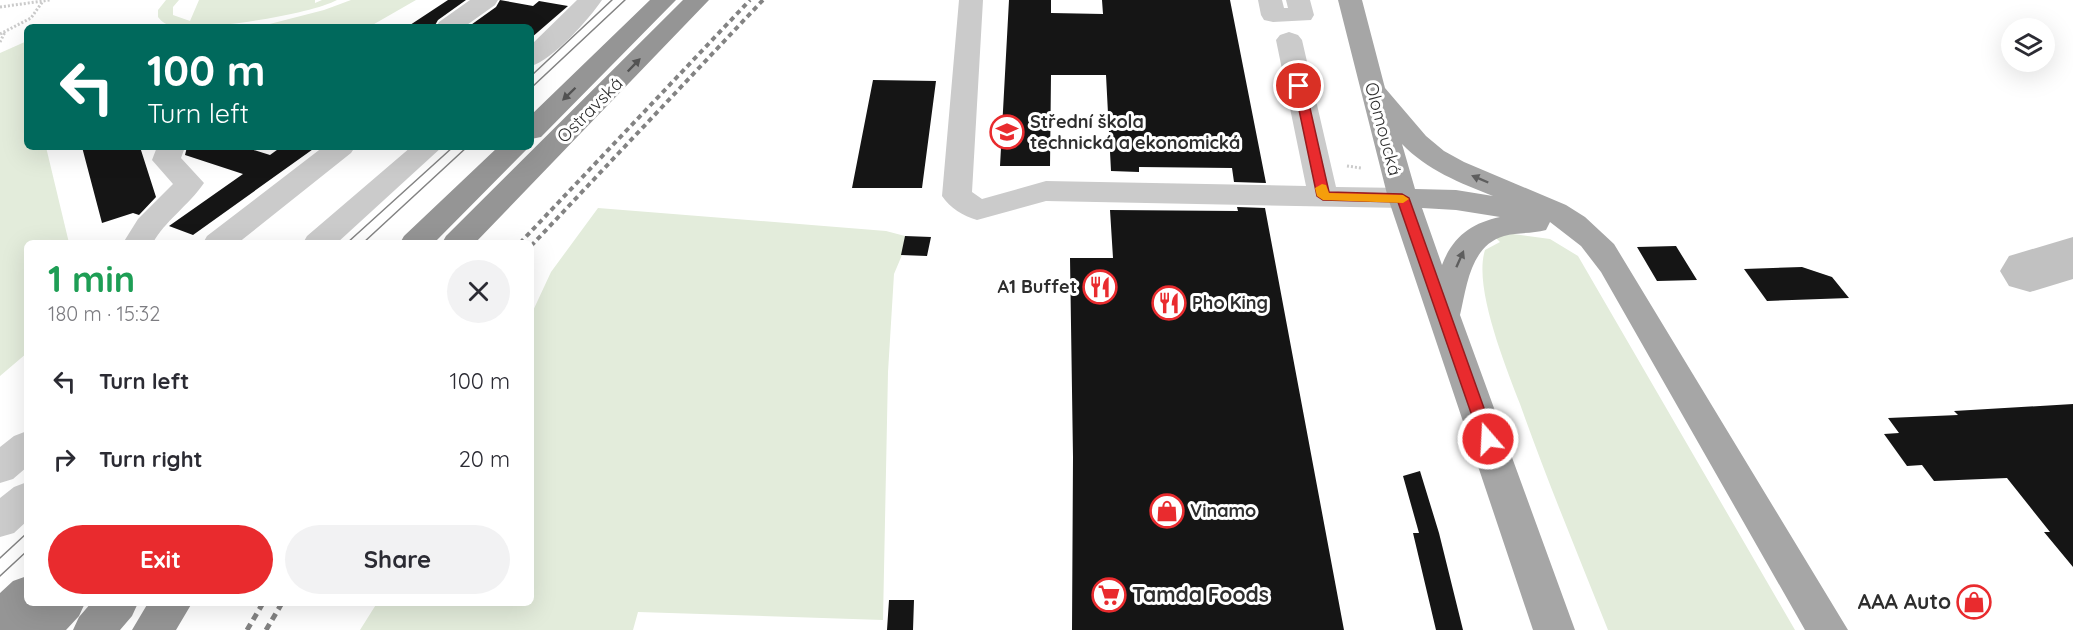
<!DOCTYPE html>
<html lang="en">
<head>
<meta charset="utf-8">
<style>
	:root { --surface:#fff; --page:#f2f2f3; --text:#2b2b33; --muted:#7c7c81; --accent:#e92b2e }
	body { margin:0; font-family:Quicksand,sans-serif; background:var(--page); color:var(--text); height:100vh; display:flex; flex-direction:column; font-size:22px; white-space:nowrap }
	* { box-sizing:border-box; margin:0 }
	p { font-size:20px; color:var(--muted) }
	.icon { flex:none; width:33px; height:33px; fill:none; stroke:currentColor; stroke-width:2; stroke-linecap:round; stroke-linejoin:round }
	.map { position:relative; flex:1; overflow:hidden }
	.side { position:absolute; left:24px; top:240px; width:510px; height:366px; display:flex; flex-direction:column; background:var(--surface); border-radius:9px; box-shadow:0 6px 24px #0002 }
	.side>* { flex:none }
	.banner { position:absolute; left:24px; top:24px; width:510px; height:126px; border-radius:9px; box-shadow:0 6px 24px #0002; background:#00695c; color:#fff; overflow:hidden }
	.controls { position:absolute; left:2001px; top:18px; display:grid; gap:12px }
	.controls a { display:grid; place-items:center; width:54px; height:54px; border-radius:50%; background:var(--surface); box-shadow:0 6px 24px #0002; font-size:30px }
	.pin { position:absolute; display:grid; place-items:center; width:51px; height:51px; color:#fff; margin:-26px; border:3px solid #fff; border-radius:50%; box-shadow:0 2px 6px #0007 }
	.me { position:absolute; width:66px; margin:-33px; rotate:341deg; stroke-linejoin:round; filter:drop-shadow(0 0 4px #0008) }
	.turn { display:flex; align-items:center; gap:21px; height:126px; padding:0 24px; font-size:27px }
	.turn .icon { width:78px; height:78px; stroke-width:2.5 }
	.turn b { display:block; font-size:42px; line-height:51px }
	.round { display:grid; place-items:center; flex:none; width:63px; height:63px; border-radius:32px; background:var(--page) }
	.summary { display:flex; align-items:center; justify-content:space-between; height:102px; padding:0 24px }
	h1 { font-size:36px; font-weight:800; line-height:45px; color:#1e9e55 }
	.primary-button { display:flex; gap:12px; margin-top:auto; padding:12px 24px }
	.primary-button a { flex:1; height:69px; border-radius:36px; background:var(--accent); color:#fff; font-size:24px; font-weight:800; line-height:69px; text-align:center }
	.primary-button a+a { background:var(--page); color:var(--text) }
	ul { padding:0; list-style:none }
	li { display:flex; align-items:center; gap:18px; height:78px; padding:0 24px }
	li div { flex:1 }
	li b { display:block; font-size:22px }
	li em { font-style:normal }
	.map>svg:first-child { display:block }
	.green { fill:#e3ecdb }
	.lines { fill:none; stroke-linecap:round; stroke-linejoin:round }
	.taxiway { fill:#c1c1c1; fill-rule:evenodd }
	.building { fill:#151515 }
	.path { stroke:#cbcbcb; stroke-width:3; stroke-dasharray:2 2; stroke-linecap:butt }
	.minor { fill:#cbcbcb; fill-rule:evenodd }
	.major { fill:#a6a6a6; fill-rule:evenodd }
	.highway { fill:#959595; fill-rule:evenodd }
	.tram { stroke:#838383; stroke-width:1.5 }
	.rail-far1 { stroke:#838383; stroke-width:4; stroke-dasharray:5 4; stroke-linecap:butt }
	.rail { stroke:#838383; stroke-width:5; stroke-dasharray:7 5; stroke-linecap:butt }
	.oneway { fill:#525252 }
	.oneway2 { fill:#5e5e5e }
	.route { fill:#e92b2e; stroke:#971c1e; stroke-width:1.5 }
	.slow { fill:#f59e0b }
	.labels { text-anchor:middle; stroke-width:6; stroke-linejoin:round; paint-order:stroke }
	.street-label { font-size:18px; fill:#2e2e2e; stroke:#fff }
	.poi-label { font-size:18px; font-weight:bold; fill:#2e2e2e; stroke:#fff; text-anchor:start }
	.near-poi-label { font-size:21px; font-weight:bold; fill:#2e2e2e; stroke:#fff; text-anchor:start }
</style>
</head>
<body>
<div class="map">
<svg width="2073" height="630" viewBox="0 0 2073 630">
	<rect width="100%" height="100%" fill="#fff"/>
	<!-- green -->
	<path class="green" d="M166 0H179L173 7V15L190 21 199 0H315V3L322 0H337C312 14 201 32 173 26 166 25 162 22 158 17V10Z
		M351 0H416L369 27H258L324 10Z
		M27 41V147H46L69 243H27V353L0 376V53Z
		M598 208 886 231 905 236 902 255 894 274 888 372 883 620 638 612 633 630H360L377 603H531V315L551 272Z
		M1513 234 1550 239 1578 256 1795 630H1608C1578 555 1547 480 1520 404 1506 367 1473 287 1485 250L1500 242 1494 236Z"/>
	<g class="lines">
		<!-- taxiway -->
		<path class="taxiway" d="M2073 237V279L2030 292 2009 286 2000 271 2009 256Z"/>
	</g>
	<!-- building -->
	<path class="building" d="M448 0H466L438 20 434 27H407Z
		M500 0 533 6 539 1 568 6 531 38V27H468L496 7Z
		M1009 0H1051V13L1103 14 1102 0H1230L1266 183 1234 182 1232 168 1139 167V172L1111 171 1106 75H1051L1050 166H1000Z
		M873 80 936 81 922 188H852Z
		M82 147H140L156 197 139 215 133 213 102 223Z
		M187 147H244L270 155 281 147H316L193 235 169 226 243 174 185 155Z
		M1237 207 1265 208 1344 630H1072L1073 457 1070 258H1113L1110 210 1238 211Z
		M905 236 931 237 927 256 901 255Z
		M1676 246 1697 280 1657 281 1637 247Z
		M1802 267 1832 277 1849 298 1767 301 1744 269Z
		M2073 404V567L2044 532H2050L2007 478 1934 481 1922 465 1907 466 1884 434 1899 433 1888 418 1958 415 1954 411Z
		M1420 471 1439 533 1463 630H1436L1413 533H1419L1403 476Z
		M889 600H914L913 630H887Z"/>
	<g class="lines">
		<!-- path -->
		<path class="path" d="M0 7 50 0
			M0 34 31 18 43 1
			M0 42 5 32
			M1347 166 1361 168"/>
		<!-- minor -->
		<path class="minor" d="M470 0H498L495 5 464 27H436L439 22Z
			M577 0H602C589 19 553 60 531 66V45Z
			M959 0H983L972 192 982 199 1046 181 1306 186 1276 40 1280 35 1289 32 1298 35 1302 40 1336 187 1403 188 1414 191 1418 198 1414 205 1403 208 1046 201 977 220C963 216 950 208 942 196Z
			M1258 0H1282L1284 8H1288L1286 0H1310L1314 15 1311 20 1273 22 1264 20 1261 15Z
			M157 147H185L181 158 204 183C189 205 164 222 153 243H123L138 219 173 184 152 160Z
			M323 147H355L351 153 238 243H203L207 236Z
			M411 147H442L337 243H303L307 236Z
			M27 431V467L13 479 0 483V447L14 436Z
			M27 482V521L14 533 0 537V498L14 487Z"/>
		<!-- major -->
		<path class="major" d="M1338 0H1362L1385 88 1426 136 1444 151 1464 162 1566 205 1585 217 1614 244 1848 630H1805L1601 272 1581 246 1550 222 1546 230C1532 234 1517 232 1504 236 1470 246 1467 286 1460 315L1575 630H1533L1388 198ZM1402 144C1427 170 1460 183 1493 196L1456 190 1415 189ZM1422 208 1456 210 1500 217C1472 223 1453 236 1442 265Z"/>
		<!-- highway -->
		<path class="highway" d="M650 0H676L541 137 531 139V115Z
			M683 0H709L475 243H442L446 236Z
			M498 147H529L434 243H400L404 236Z
			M27 576V603H85L79 616 66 630H0V593L13 581Z
			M91 603H138L132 616 120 630H73L79 617Z
			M148 603H192L176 630H132Z"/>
		<!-- tram -->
		<path class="tram" d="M531 76 612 0
			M531 88 625 0
			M347 243 453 147
			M363 243 467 147
			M0 558 27 533
			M0 576 27 551"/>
		<!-- rail-far1 -->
		<path class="rail-far1" d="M520 243 750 0
			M531 246 763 0"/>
		<!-- rail -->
		<path class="rail" d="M247 630 263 603
			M266 630 282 603"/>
	</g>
	<!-- one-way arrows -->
	<defs><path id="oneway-solid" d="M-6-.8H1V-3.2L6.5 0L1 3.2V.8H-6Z" transform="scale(1.5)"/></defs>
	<g class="oneway">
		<use href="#oneway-solid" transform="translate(634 65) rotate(-46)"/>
		<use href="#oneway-solid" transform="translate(569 94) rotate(136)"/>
	</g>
	<g class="oneway2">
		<use href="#oneway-solid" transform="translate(1480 179) rotate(-157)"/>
		<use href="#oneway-solid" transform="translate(1460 259) rotate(-66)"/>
	</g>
	<!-- route -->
	<path class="route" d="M1299 83 1305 86 1329 192 1402 194 1409 198 1495 439 1493 443H1482L1480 439 1398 202 1323 200 1317 196 1294 86Z"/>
	<!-- slow -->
	<path class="slow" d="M1322 184 1326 185 1329 193 1403 195 1409 199 1403 203 1323 200 1317 196 1315 188Z"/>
	<!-- icons -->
	<defs>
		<symbol id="school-ring" viewBox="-11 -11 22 22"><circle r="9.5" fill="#fff" stroke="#e92b2e" stroke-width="1.5"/><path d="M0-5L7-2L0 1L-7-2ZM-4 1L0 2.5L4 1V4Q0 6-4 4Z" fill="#e92b2e"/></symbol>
		<symbol id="restaurant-ring" viewBox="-11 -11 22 22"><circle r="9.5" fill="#fff" stroke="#e92b2e" stroke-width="1.5"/><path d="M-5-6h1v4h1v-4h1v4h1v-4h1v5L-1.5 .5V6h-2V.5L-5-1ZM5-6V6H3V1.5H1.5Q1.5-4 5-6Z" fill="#e92b2e"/></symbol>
		<symbol id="shop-ring" viewBox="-11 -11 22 22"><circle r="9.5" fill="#fff" stroke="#e92b2e" stroke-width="1.5"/><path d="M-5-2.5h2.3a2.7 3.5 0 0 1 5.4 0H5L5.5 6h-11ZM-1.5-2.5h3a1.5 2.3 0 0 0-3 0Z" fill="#e92b2e"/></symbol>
		<symbol id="supermarket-ring" viewBox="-11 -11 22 22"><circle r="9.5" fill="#fff" stroke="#e92b2e" stroke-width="1.5"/><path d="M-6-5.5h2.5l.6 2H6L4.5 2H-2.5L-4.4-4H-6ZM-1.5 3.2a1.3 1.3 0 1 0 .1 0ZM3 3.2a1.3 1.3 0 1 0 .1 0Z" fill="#e92b2e"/></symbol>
	</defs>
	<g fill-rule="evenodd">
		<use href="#school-ring" x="988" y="113" width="38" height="38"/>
		<use href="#restaurant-ring" x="1081" y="268" width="38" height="38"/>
		<use href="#restaurant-ring" x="1150" y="284" width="38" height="38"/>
		<use href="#shop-ring" x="1148" y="492" width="38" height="38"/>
		<use href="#supermarket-ring" x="1090" y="576" width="38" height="38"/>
		<use href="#shop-ring" x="1955" y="583" width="38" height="38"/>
	</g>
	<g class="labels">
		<!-- street labels -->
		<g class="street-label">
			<text transform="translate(590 110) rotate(-45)" y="6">Ostravská</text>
			<text transform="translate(1383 129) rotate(75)" y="6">Olomoucká</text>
		</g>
		<!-- poi labels -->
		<g class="poi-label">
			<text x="1030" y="128">Střední škola<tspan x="1030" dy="21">technická a ekonomická</tspan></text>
			<text x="1077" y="293" text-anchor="end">A1 Buffet</text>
			<text x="1192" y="309">Pho King</text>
			<text x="1190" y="517">Vinamo</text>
		</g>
		<!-- near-poi labels -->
		<g class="near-poi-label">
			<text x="1132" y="602">Tamda Foods</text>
			<text x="1951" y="609" text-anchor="end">AAA Auto</text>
		</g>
	</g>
</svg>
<div class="controls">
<a><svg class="icon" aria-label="layers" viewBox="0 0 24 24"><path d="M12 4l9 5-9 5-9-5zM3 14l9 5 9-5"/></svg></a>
</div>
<div class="pin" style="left:1299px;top:86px;background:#d93025"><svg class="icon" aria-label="arrive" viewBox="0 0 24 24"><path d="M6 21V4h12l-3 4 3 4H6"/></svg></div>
<svg class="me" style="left:1488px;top:439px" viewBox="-20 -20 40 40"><circle r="17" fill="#e92b2e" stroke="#fff" stroke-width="3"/><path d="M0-11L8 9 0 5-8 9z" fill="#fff"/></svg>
<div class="banner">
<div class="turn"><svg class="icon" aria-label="left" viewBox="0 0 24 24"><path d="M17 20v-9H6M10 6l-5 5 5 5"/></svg><div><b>100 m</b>Turn left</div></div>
</div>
<section class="side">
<div class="summary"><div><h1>1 min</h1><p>180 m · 15:32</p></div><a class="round"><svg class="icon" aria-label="close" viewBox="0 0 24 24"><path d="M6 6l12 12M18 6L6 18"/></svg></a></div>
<ul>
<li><svg class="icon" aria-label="left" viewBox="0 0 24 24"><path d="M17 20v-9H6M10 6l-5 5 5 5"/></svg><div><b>Turn left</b></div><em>100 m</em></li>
<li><svg class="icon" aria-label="right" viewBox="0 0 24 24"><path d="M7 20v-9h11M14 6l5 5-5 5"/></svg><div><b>Turn right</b></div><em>20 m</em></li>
</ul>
<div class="primary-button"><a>Exit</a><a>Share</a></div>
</section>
</div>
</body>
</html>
